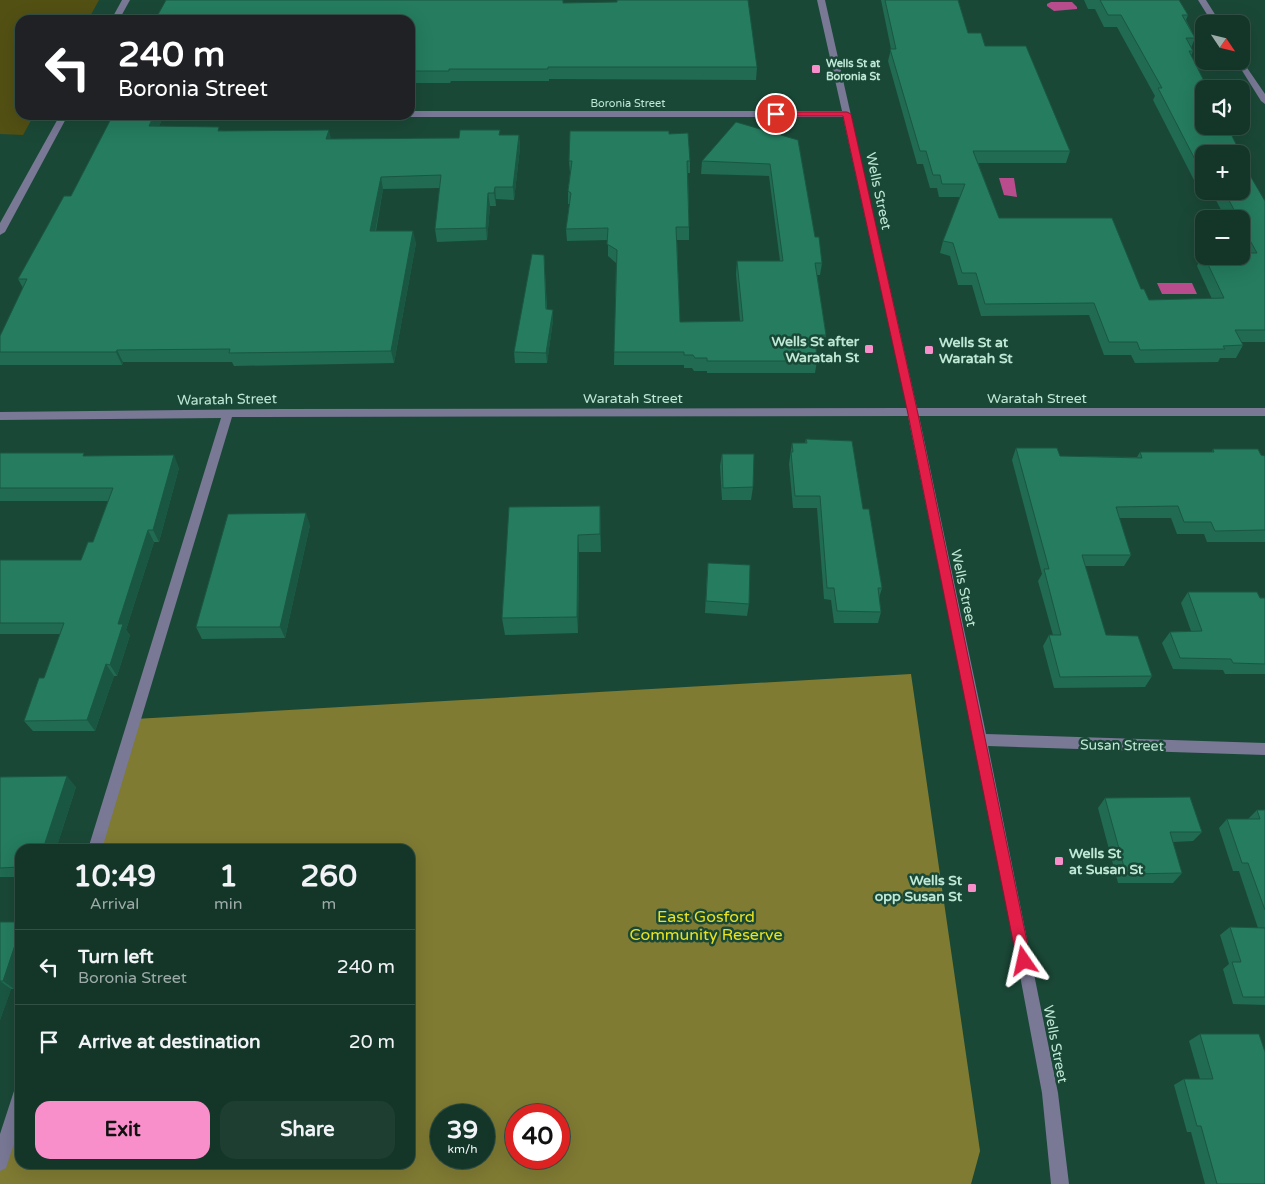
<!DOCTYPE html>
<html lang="en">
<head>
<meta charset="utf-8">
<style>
	:root { --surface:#143629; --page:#1d3e31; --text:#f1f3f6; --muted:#9daba8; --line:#335046; --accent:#f98fca }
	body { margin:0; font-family:"Varela Round",sans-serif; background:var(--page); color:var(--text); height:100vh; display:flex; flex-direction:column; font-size:19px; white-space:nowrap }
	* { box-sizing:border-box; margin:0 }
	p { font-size:16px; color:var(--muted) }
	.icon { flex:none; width:28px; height:28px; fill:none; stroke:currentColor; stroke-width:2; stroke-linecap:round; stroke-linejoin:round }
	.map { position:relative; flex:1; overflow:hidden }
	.drawer { position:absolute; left:15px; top:844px; width:400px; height:325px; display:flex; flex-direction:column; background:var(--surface); border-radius:15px; box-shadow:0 5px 20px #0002,0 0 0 1px var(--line) }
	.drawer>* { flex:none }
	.banner { position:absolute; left:15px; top:15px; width:400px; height:105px; border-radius:15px; box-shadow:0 5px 20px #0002,0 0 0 1px var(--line); background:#202124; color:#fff; overflow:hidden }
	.needle { width:32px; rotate:125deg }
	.controls { position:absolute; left:1195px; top:15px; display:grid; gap:10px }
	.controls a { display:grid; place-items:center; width:55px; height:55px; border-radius:10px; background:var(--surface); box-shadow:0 5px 20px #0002,0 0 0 1px var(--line); font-size:25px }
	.speed { position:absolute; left:430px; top:1104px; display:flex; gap:10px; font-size:25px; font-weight:700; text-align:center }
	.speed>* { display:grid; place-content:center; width:65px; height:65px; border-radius:50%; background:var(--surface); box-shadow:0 5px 20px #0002,0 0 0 1px var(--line); line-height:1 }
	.speed small { font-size:12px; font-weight:400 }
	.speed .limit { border:8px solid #d22; background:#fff; color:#111 }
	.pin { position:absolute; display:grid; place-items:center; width:42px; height:42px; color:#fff; margin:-21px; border:2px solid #fff; border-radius:50%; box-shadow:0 1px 5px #0007 }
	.me { position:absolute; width:55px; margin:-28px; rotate:349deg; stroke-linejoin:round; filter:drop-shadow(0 0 4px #0008) }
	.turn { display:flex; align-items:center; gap:18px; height:105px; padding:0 20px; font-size:22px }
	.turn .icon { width:65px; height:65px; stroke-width:2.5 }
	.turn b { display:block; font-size:35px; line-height:42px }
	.eta { display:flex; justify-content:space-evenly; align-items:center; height:85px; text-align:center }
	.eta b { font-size:30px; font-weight:700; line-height:35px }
	.action { display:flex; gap:10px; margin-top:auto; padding:10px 20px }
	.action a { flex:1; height:58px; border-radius:15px; background:var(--accent); color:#111; font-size:20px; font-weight:700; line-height:58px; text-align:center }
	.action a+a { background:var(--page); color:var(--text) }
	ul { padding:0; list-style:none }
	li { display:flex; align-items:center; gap:15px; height:75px; padding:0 20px; border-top:1px solid var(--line) }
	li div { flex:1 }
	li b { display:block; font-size:19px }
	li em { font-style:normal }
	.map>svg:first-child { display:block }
	.green { fill:#535014 }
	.forest { fill:#7f7b33; fill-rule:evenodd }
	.water { fill:#b94c8c }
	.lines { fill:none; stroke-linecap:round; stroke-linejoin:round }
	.minor { fill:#797895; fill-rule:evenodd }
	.wall { fill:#206b52 }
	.shaded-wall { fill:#1a5742 }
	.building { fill:#257c5f; stroke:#1a5742 }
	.route { fill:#e11d48; stroke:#92132f }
	.poi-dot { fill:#f98fca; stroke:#1a4837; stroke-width:2 }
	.labels { text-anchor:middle; stroke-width:5; stroke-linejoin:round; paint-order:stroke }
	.far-poi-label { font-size:11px; font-weight:bold; fill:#bfe8d6; stroke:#1a4837; text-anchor:start }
	.far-street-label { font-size:11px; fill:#bfe8d6; stroke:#1a4837 }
	.street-label { font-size:14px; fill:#bfe8d6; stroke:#1a4837 }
	.poi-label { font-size:14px; font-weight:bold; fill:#bfe8d6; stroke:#1a4837; text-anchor:end }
	.near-park-label { font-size:16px; fill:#ece31d; stroke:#1a4837 }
</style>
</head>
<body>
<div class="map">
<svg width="1265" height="1184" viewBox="0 0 1265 1184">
	<rect width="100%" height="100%" fill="#1a4837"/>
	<!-- green -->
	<path class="green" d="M0 0H99L88 20H20V115H34L23 135 0 134Z"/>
	<!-- forest -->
	<path class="forest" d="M911 674 980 1151 971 1184H0V1168L20 1102V1164H410V849H96L135 719ZM441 1115H484V1158H441ZM516 1115H559V1158H516Z"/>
	<!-- water -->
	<path class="water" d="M1051 2H1072L1077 7V9L1054 11 1047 6V4Z
		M999 178H1014L1017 197 1004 195Z
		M1157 283H1192L1197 294H1162Z"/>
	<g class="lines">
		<!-- minor -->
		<path class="minor" d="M122 0H130L119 20H111Z
			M817 0H825L917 408H1265V416H919L986 734 1265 743V755L988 746 1058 1093 1069 1184H1051L1042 1093 1003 885 908 416 232 417 102 849H88L221 418 0 420V412L281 409 907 408 843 117H410L406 115H410V111H842Z
			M1198 0H1206L1221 24H1213Z
			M1241 59 1265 94V104L1261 101 1236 61H1241Z
			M60 115H68L5 232 0 235V223Z
			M20 1089V1125L6 1168 0 1171V1134L14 1091Z"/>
	</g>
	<!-- wall -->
	<path class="wall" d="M881 0H958L968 33 985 46 1070 151 1066 163H978L999 218 1141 289 1149 300 1212 299 1197 266 1203 253H1244L1241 248V219H1226L1211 191H1241L1265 201V342H1241L1243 345 1236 358H1220L1218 362 1135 363 1131 355H1104L1089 315 981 316 972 285H958L950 256 940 253 943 241 960 197H939L937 188H930L923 164H917L888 61 891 49Z
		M1084 0H1179L1188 15 1186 20 1195 38 1191 48 1193 51 1191 56 1204 154V182H1195L1153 100 1155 96 1117 27H1104L1095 9H1088Z
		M564 3 757 67 756 80 549 79V81H451L450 83H410V20Z
		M113 115H164L159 126 331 139 459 138 500 135H519L520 148 514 200 496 199V206H490L487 240 437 242 435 229 440 188 383 189 376 231 416 243 394 363 234 366 232 362H123L122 365H0V352L23 288 18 279 71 196Z
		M669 134 690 161V173H688L689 227V240H677L680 322 740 321 736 274 737 261H780L769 176 701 174 702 161 798 140 815 237 822 263 820 275H817L826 335 824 347H816L817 361 815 373H707V371H694L692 368H684V365H614L616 263 608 256V240L567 241 566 229 570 204H568V191L570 173 569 161Z
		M544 255 547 309 553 310V320L547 363H515L514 352Z
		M806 439 863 509 882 588 879 598 881 612 878 623H834L831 600 824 599 817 508H793L789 464 792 443H805Z
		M1016 448 1060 456 1137 457 1140 452H1212L1213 449 1265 456V542H1207L1204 534H1177L1171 518H1119L1131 555 1124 566H1085L1106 635 1152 676 1145 687 1054 688 1043 646 1049 635H1053L1038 581 1042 574 1012 460Z
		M0 453 86 456 179 468 159 542H154L126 630 130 635 117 676H114L95 731H33L24 721 44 678 60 634H0V560H81L93 542 108 501H0Z
		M722 454 753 487 751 500H722L720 466Z
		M509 507 601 523V552H579L578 633 505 635 502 618Z
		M310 525 285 638 202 639 196 627Z
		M707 575 749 604 747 616 705 613Z
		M1188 592 1265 598V674H1225L1223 670 1173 669 1162 643 1170 632 1191 631 1181 603Z
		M0 777 76 787 56 849H20V877H0Z
		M1105 798 1202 832 1193 841 1173 842 1182 873 1173 883H1118L1098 808Z
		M1257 810H1265V1005L1233 1004 1223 969 1229 964 1220 935 1230 927 1258 928 1239 871H1233L1219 828 1227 819H1248Z
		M0 922 14 989H11L0 1020Z
		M1200 1034 1265 1184H1205L1191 1132H1187L1174 1085 1184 1079H1200L1189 1041Z"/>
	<!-- shaded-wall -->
	<path class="shaded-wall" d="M154 115H164L154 138 149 126Z
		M329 130 332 142 326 139Z
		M519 135 520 148 514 200 513 187Z
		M381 177 383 189 373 243 370 231Z
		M495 187 496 199V206L494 193Z
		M488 193 490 206 487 240 486 228Z
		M413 231 416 243 394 363 391 351Z
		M553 310V320L547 363 546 353Z
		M117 350 123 362 122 365 116 352Z
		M174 455 179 468 159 542 153 530Z
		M600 506 601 523V552L600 534Z
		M306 513 310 525 285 638 280 627Z
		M148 530 154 542 126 630 130 635 117 676 110 665 118 624Z
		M578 535 579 552 578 633 577 617Z
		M106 664 114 676 95 731 87 720Z
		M67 776 76 787 56 849H43Z
		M20 930V970L14 989 3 981Z
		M0 981 11 989 0 1020Z"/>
	<!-- building -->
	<path class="building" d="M166 0H563V3L617 2V0H748L757 67H548V69H449V71H410V20H155Z
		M885 0H958L968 33H981L985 46H1026L1070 151H973L999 218H1112L1141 289H1144L1149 300 1224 298 1204 256H1241V253H1257L1241 224V219H1239L1224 191H1241V160L1265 201V330H1235L1243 345 1223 346 1225 349 1140 350 1137 342H1109L1094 303 985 304 976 273H962L953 243 943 241 965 184H942L940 175H933L926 151H920L890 49H896Z
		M1100 0H1179L1188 15H1182L1195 38H1186L1193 51H1189L1208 89H1204V126H1227L1241 154H1204V169H1200L1158 88H1162L1121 15H1108Z
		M113 115H154L149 126 219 127 218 131 329 130 326 139 459 138 460 130H500L499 135H519L513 187H495L494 193H488L486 228 435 229 441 175 381 177 370 231H413L391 351 229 353 230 349 117 350 116 352H0V336L27 279H18L64 196H71Z
		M736 122 798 140 815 237H819L822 263H815L826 335H815L817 361H707V358H695L693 355H684V352H614L617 250 607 244 608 228 566 229 571 193 568 191 572 161H569L570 131H669V134L688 133 690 161H687L689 227H676L680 322 743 321 737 261H783L770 164 702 161Z
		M532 254 544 255 546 309 553 310 546 353 514 352Z
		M806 439 852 441 863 509H869L882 588H878L881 612 837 611 834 588H827L820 496H795L791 452H793L792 443H807Z
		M1016 448H1057L1060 456 1142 458 1140 452H1214L1213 449H1258L1261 455 1265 456V530L1215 531 1211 522H1184L1178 506 1116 507 1131 555H1082L1106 635 1138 636 1152 676 1060 677 1049 635H1061L1044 569H1049Z
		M0 453H84L83 456 174 455 153 530H148L118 624H123L110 665 106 664 87 720 24 721 39 678H44L64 623H0V560H81L88 542H93L113 488H0Z
		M722 454H754L753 487 723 488Z
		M600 506V534L578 535 577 617 502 618 509 507Z
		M306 513 280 627H196L228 514Z
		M708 563 750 565 749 604 706 601Z
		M1188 592H1257L1260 598H1265V664L1233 663 1231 659 1180 658 1170 632 1202 631Z
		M67 776 43 849H20V867L0 868V777Z
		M1190 797 1202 832H1170L1182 873 1126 874 1105 798Z
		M1257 810H1265V910L1248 863H1242L1227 819H1260Z
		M0 922H20V930L3 981H0Z
		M1230 927 1265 928V997H1243L1232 962H1241Z
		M1200 1034H1259L1265 1052V1184H1217L1201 1126H1197L1184 1079H1213Z"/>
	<!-- route -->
	<path class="route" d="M774 112H847L851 114 918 414 1031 961 1029 966 1024 968 1019 966 1017 961 908 414 843 116H776L774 115Z"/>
	<!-- markers -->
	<g class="poi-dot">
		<rect x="811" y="64" width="10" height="10" rx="2.5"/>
		<rect x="864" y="344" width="10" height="10" rx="2.5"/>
		<rect x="924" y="345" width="10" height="10" rx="2.5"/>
		<rect x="1054" y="856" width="10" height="10" rx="2.5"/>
		<rect x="967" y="883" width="10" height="10" rx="2.5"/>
	</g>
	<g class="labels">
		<!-- far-poi labels -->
		<g class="far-poi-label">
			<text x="826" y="67">Wells St at<tspan x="826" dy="13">Boronia St</tspan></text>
		</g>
		<!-- far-street labels -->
		<g class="far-street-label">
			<text x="628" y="107">Boronia Street</text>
		</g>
		<!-- street labels -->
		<g class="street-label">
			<text transform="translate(879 191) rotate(78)" y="5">Wells Street</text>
			<text x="633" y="403">Waratah Street</text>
			<text x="1037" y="403">Waratah Street</text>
			<text transform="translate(227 399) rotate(-1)" y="5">Waratah Street</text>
			<text transform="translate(964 588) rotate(78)" y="5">Wells Street</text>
			<text transform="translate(1122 745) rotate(1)" y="5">Susan Street</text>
			<text transform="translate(1056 1044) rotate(79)" y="5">Wells Street</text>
		</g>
		<!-- poi labels -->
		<g class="poi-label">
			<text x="859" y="346">Wells St after<tspan x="859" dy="16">Waratah St</tspan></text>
			<text x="939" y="347" text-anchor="start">Wells St at<tspan x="939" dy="16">Waratah St</tspan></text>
			<text x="1069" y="858" text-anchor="start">Wells St<tspan x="1069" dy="16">at Susan St</tspan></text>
			<text x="962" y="885">Wells St<tspan x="962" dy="16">opp Susan St</tspan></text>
		</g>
		<!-- near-park labels -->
		<g class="near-park-label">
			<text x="706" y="922">East Gosford<tspan x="706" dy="18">Community Reserve</tspan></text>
		</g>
	</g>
</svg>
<div class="controls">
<a><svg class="needle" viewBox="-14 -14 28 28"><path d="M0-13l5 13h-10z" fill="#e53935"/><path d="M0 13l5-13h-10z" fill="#9daba8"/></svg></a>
<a><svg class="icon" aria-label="sound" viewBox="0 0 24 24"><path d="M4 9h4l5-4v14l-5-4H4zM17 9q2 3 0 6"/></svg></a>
<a>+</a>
<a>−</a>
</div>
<div class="speed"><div>39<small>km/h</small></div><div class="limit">40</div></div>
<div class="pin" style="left:776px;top:114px;background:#d93025"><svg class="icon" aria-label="arrive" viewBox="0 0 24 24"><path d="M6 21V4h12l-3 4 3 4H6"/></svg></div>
<svg class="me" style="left:1024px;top:961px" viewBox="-20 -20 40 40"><path d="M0-17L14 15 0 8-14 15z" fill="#e11d48" stroke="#fff" stroke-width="4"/></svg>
<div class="banner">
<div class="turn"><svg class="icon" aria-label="left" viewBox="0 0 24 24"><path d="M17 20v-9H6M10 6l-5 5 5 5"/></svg><div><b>240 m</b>Boronia Street</div></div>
</div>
<section class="drawer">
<div class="eta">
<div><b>10:49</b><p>Arrival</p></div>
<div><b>1</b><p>min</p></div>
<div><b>260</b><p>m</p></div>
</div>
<ul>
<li><svg class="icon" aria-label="left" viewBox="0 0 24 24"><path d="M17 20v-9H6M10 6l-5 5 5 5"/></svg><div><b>Turn left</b><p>Boronia Street</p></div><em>240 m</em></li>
<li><svg class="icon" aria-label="arrive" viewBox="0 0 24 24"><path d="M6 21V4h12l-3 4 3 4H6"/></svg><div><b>Arrive at destination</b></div><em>20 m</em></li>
</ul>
<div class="action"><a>Exit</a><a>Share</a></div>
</section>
</div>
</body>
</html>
